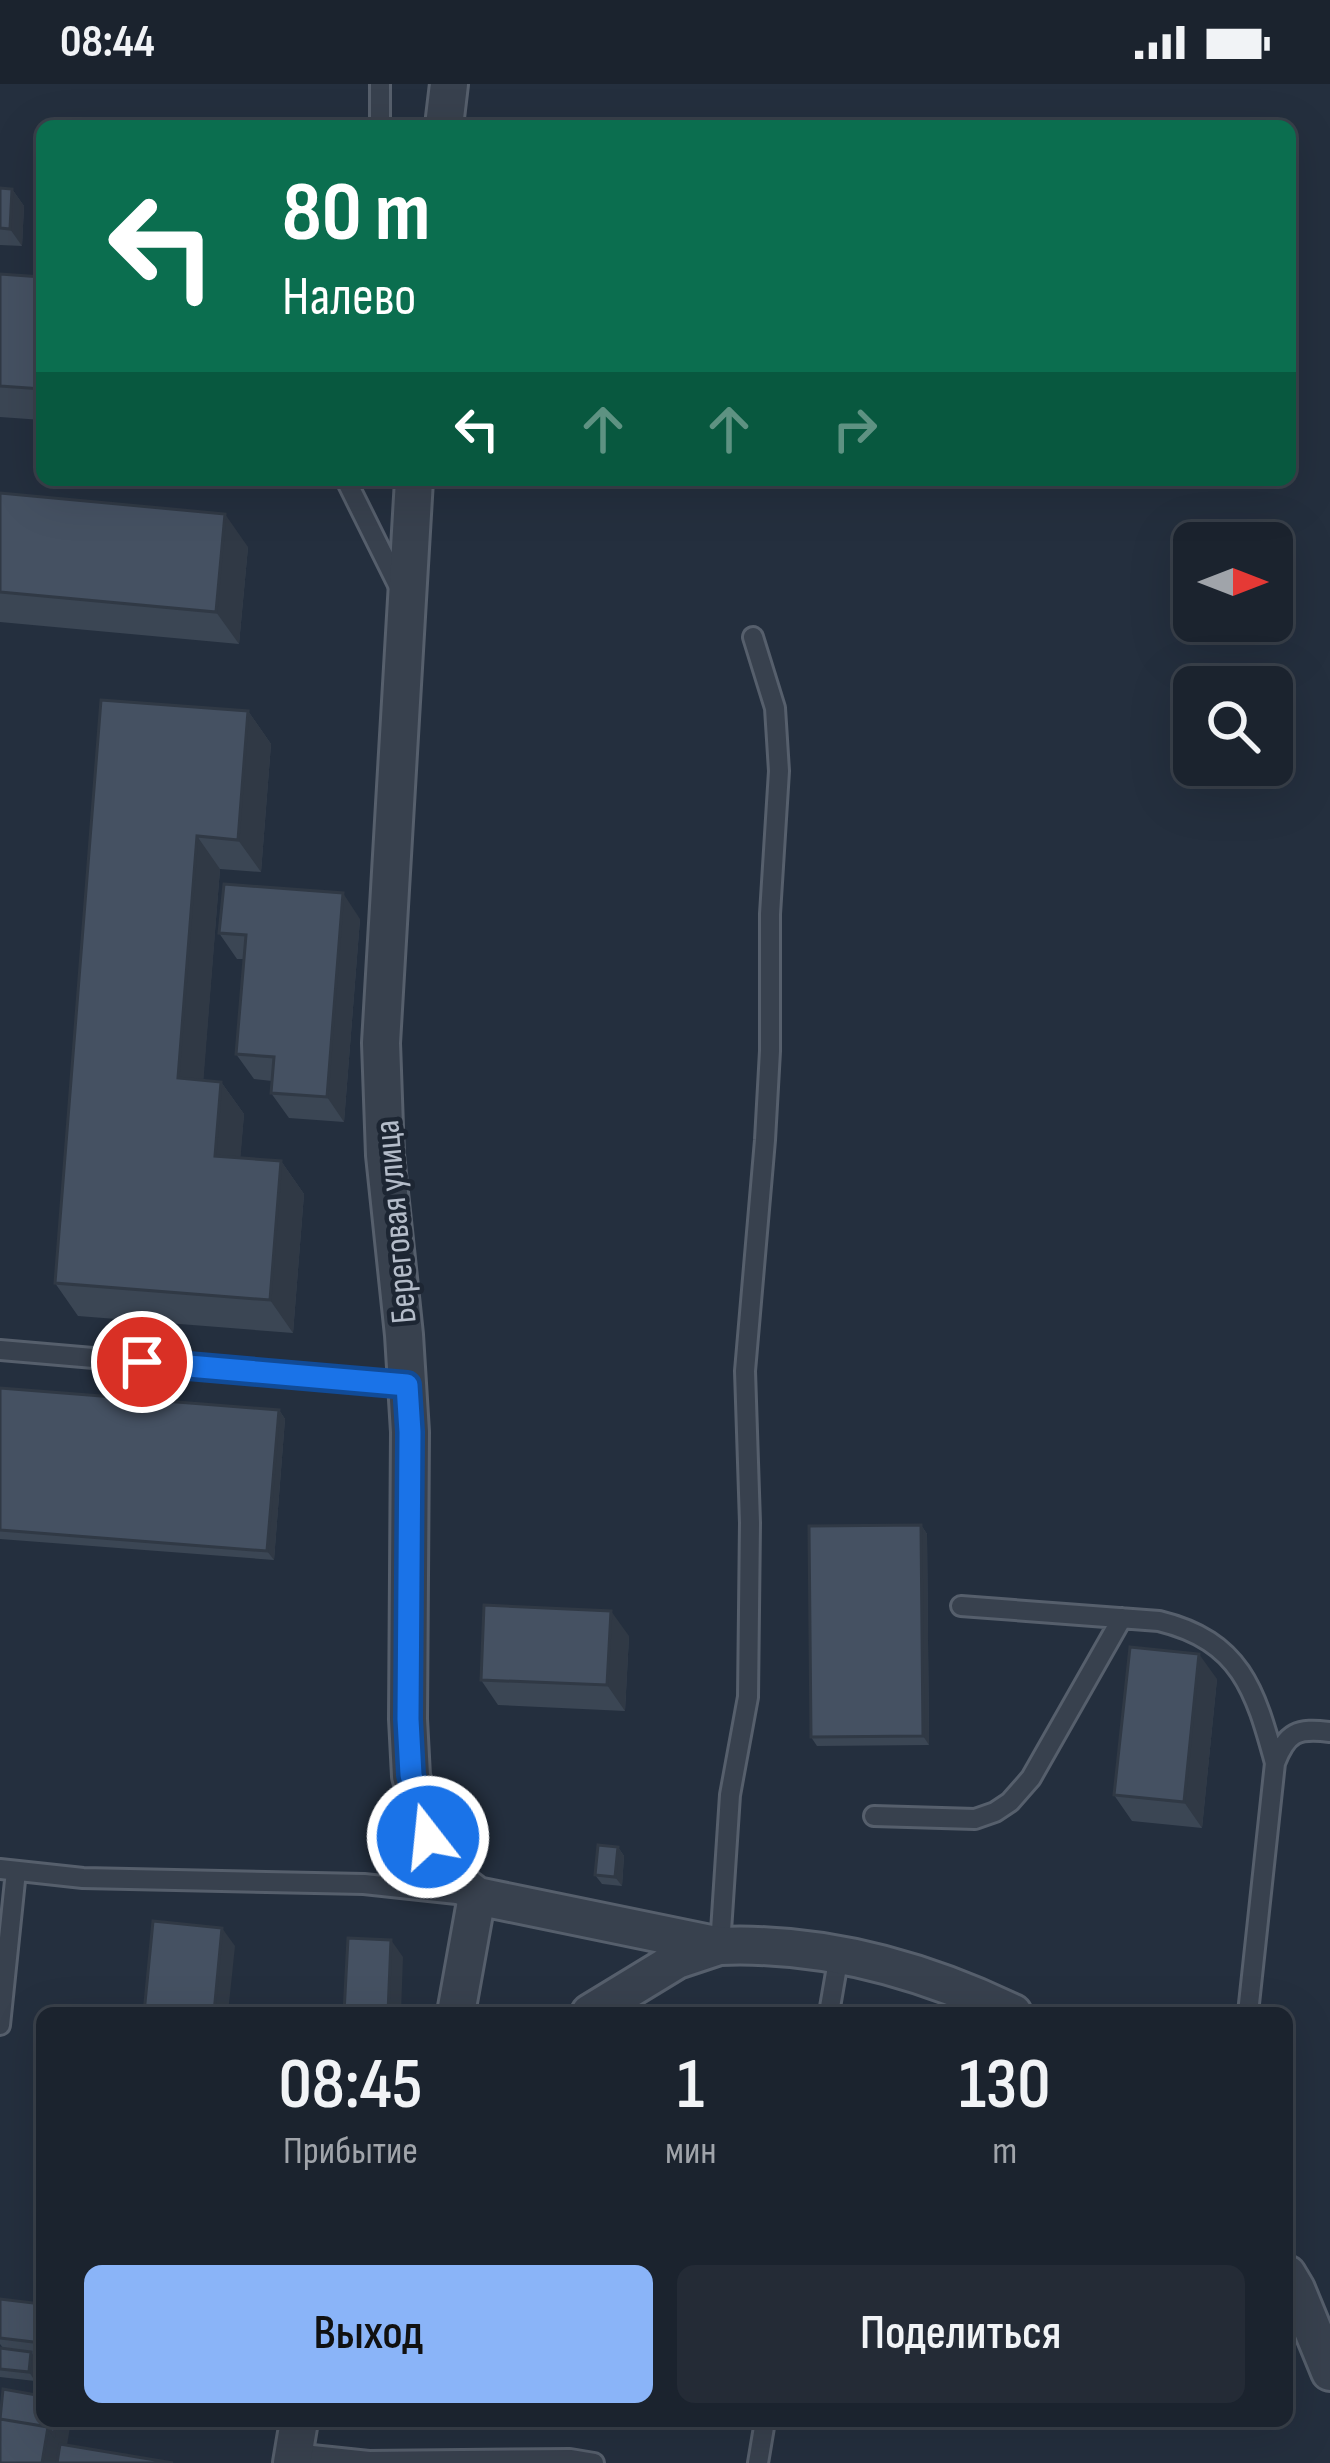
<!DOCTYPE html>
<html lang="ru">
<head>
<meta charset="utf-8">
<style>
	:root { --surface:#1b232e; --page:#242b36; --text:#f1f3f6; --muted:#a0a4aa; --line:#39404a; --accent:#8ab4f8 }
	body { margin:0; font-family:"Sofia Sans Condensed",sans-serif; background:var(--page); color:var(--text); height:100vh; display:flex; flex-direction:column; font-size:45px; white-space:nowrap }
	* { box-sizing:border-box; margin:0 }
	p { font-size:39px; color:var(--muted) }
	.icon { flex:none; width:66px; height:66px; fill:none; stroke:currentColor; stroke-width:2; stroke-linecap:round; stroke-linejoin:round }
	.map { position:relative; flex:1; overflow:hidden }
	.panel { position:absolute; left:36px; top:1923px; width:1257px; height:420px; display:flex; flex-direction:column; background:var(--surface); border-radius:18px; box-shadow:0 12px 48px #0002,0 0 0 3px var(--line) }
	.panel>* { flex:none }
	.top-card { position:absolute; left:36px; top:36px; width:1260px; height:366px; border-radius:18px; box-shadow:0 12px 48px #0002,0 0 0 3px var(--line); background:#0b6e4f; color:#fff; overflow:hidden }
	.needle { width:78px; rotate:90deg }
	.fabs { position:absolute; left:1173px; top:438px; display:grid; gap:24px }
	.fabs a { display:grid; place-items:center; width:120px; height:120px; border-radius:18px; background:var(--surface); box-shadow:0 12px 48px #0002,0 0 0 3px var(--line); font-size:60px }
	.pin { position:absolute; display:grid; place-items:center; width:102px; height:102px; color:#fff; margin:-51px; border:6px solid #fff; border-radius:50%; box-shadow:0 3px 12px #0007 }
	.me { position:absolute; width:132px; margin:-66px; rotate:344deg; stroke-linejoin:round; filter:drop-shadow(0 0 9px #0008) }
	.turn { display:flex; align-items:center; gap:42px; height:252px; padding:0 48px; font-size:54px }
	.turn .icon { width:156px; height:156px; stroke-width:2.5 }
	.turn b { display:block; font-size:84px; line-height:102px }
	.lanes { display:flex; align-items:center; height:114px; padding:0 48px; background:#0003; justify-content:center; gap:60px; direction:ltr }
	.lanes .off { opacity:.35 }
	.eta { display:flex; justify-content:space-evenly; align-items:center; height:204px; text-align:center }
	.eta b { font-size:72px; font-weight:600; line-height:84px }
	.button { display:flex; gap:24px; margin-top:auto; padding:24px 48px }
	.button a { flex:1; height:138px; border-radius:18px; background:var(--accent); color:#111; font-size:48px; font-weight:600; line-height:138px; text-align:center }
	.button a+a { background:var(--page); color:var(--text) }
	.status { display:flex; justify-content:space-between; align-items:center; height:84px; padding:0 60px; background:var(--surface); direction:ltr }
	.status svg { height:33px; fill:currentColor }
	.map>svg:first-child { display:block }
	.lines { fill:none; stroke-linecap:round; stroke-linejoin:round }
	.service-casing { stroke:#565f6c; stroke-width:24 }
	.minor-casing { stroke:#565f6c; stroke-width:42 }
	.service { stroke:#38414e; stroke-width:18 }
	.minor { stroke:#38414e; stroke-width:36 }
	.wall { fill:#3b4654 }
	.shaded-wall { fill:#303945 }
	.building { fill:#455162; stroke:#303945; stroke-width:3 }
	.route-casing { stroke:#114b97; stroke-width:30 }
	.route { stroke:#1a73e8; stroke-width:21 }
	.labels { text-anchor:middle; stroke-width:9; stroke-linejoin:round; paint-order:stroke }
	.street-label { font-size:36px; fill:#b4bcc9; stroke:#1d2633 }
</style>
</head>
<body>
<div class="status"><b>08:44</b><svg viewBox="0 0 49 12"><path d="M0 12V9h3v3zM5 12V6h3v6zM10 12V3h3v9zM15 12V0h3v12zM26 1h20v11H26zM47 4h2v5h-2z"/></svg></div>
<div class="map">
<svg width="1330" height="2379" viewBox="0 0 1330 2379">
	<rect width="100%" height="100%" fill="#242f3e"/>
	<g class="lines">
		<defs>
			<path id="service" d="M380 42V0
				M346 396 400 505
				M0 1266 407 1301
				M961 1522 1159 1537C1241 1557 1255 1606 1275 1679
				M874 1732 975 1735 995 1728 1010 1718 1031 1694 1122 1534
				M0 1785 83 1794 364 1800 466 1811
				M720 1862 730 1711 748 1613 750 1439 745 1287 765 1056 770 967V830L779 687 775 624 753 553
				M829 1929 839 1871
				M1248 1929 1275 1679C1287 1648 1297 1644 1330 1648
				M0 1941 16 1787
				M293 2369 369 2377 570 2375 594 2379
				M758 2379 765 2337"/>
			<path id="minor" d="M444 42 449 0
				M414 396 381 959 385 1071 404 1251 410 1348 408 1635 411 1692 428 1753 439 1777 453 1794 477 1812 456 1929
				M477 1812 720 1862C822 1858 921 1885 1013 1929
				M590 1929 677 1876 716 1863
				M1287 2190 1296 2205 1330 2288
				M292 2379 299 2337"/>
		</defs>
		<!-- service casing -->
		<use href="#service" class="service-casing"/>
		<!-- minor casing -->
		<use href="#minor" class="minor-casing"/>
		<!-- service -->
		<use href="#service" class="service"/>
		<!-- minor -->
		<use href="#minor" class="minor"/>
	</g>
	<!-- wall -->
	<path class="wall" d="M0 104 12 105 24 122 22 162 0 161Z
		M0 190 42 193V336L0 333Z
		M0 409 248 463 239 560 0 538Z
		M101 616 248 627 271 660 261 788 220 785 203 996 221 998 244 1030 240 1074 281 1077 304 1110 293 1249 78 1232 55 1199Z
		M360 835 344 1038 289 1034 271 1009 272 997 254 995 236 970 244 875H237L219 849Z
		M0 1304 279 1326 285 1335 274 1476 0 1455Z
		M921 1441 927 1450 929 1661 817 1662 811 1653Z
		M629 1552 625 1627 498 1621 481 1596Z
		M1217 1595 1202 1744 1132 1737 1114 1711Z
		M618 1763 624 1772 622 1802 602 1800 595 1791Z
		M0 2215 42 2220V2275L36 2274 37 2276 35 2297 0 2293V2264H3L0 2260Z"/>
	<!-- shaded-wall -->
	<path class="shaded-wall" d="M12 105 24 122 22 162 10 145Z
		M225 430 248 463 239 560 216 528Z
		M248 627 271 660 261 788 238 756Z
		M197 752 220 785 201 1027 178 994Z
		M343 809 360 835 344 1038 327 1013Z
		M221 998 244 1030 238 1105 215 1072Z
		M281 1077 304 1110 293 1249 270 1216Z
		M279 1326 285 1335 274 1476 267 1467Z
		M921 1441 927 1450 929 1661 923 1652Z
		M611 1527 629 1552 625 1627 607 1601Z
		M1199 1570 1217 1595 1202 1744 1184 1718Z
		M618 1763 624 1772 622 1802 615 1793Z
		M222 1844 235 1862 228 1929H214Z
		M391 1856 403 1873 401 1929H388Z
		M31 2268 37 2276 35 2297 29 2288Z
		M56 2337H71L64 2379H42L48 2343Z"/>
	<!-- building -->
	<path class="building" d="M0 104 12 105 10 145 0 144Z
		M0 190 42 193V305L0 302Z
		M0 409 225 430 216 528 0 508Z
		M101 616 248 627 238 756 197 752 178 994 221 998 215 1072 281 1077 270 1216 55 1199Z
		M224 800 343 809 327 1013 271 1009 274 973 236 970 246 851 219 849Z
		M0 1304 279 1326 267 1467 0 1446Z
		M921 1441 923 1652 811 1653 809 1442Z
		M484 1521 611 1527 607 1601 481 1596Z
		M1130 1563 1199 1570 1184 1718 1114 1711Z
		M598 1761 618 1763 615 1793 595 1791Z
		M153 1837 222 1844 214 1929H144Z
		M348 1854 391 1856 388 1929H344Z
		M0 2215 42 2220V2259L0 2254Z
		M0 2264 31 2268 29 2288 0 2285Z
		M3 2305 42 2312V2337H56L54 2351 48 2343 0 2335Z
		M0 2335 48 2343 42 2379H0Z
		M60 2360 173 2379H57Z"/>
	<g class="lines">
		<defs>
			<path id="route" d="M142 1278 407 1301 410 1348 408 1635 411 1691 428 1753"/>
		</defs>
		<!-- route casing -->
		<use href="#route" class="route-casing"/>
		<!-- route -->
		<use href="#route" class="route"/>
	</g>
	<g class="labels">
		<!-- street labels -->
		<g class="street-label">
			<text transform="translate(394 1138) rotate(-95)" y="13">Береговая улица</text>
		</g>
	</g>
</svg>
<div class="fabs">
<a><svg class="needle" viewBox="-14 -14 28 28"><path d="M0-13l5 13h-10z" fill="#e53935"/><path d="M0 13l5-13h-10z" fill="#a0a4aa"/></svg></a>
<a><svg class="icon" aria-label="search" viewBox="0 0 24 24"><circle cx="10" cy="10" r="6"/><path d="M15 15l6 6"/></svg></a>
</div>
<div class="pin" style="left:142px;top:1278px;background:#d93025"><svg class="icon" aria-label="arrive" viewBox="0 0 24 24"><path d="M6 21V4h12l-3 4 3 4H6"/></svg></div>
<svg class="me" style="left:428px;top:1753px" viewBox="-20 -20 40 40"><circle r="17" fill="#1a73e8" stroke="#fff" stroke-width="3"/><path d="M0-11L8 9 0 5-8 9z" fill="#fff"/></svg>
<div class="top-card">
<div class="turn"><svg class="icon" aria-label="left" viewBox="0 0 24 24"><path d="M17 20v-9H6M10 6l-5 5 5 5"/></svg><div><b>80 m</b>Налево</div></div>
<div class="lanes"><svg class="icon" aria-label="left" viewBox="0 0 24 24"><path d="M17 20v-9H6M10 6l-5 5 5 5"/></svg><svg class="icon off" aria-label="ahead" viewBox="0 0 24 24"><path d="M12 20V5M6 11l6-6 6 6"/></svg><svg class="icon off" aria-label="ahead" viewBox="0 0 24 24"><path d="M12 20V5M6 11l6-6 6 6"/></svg><svg class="icon off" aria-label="right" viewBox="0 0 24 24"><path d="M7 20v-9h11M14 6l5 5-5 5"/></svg></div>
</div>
<section class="panel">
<div class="eta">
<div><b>08:45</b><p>Прибытие</p></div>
<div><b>1</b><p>мин</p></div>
<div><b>130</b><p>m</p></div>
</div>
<div class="button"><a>Выход</a><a>Поделиться</a></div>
</section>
</div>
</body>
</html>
